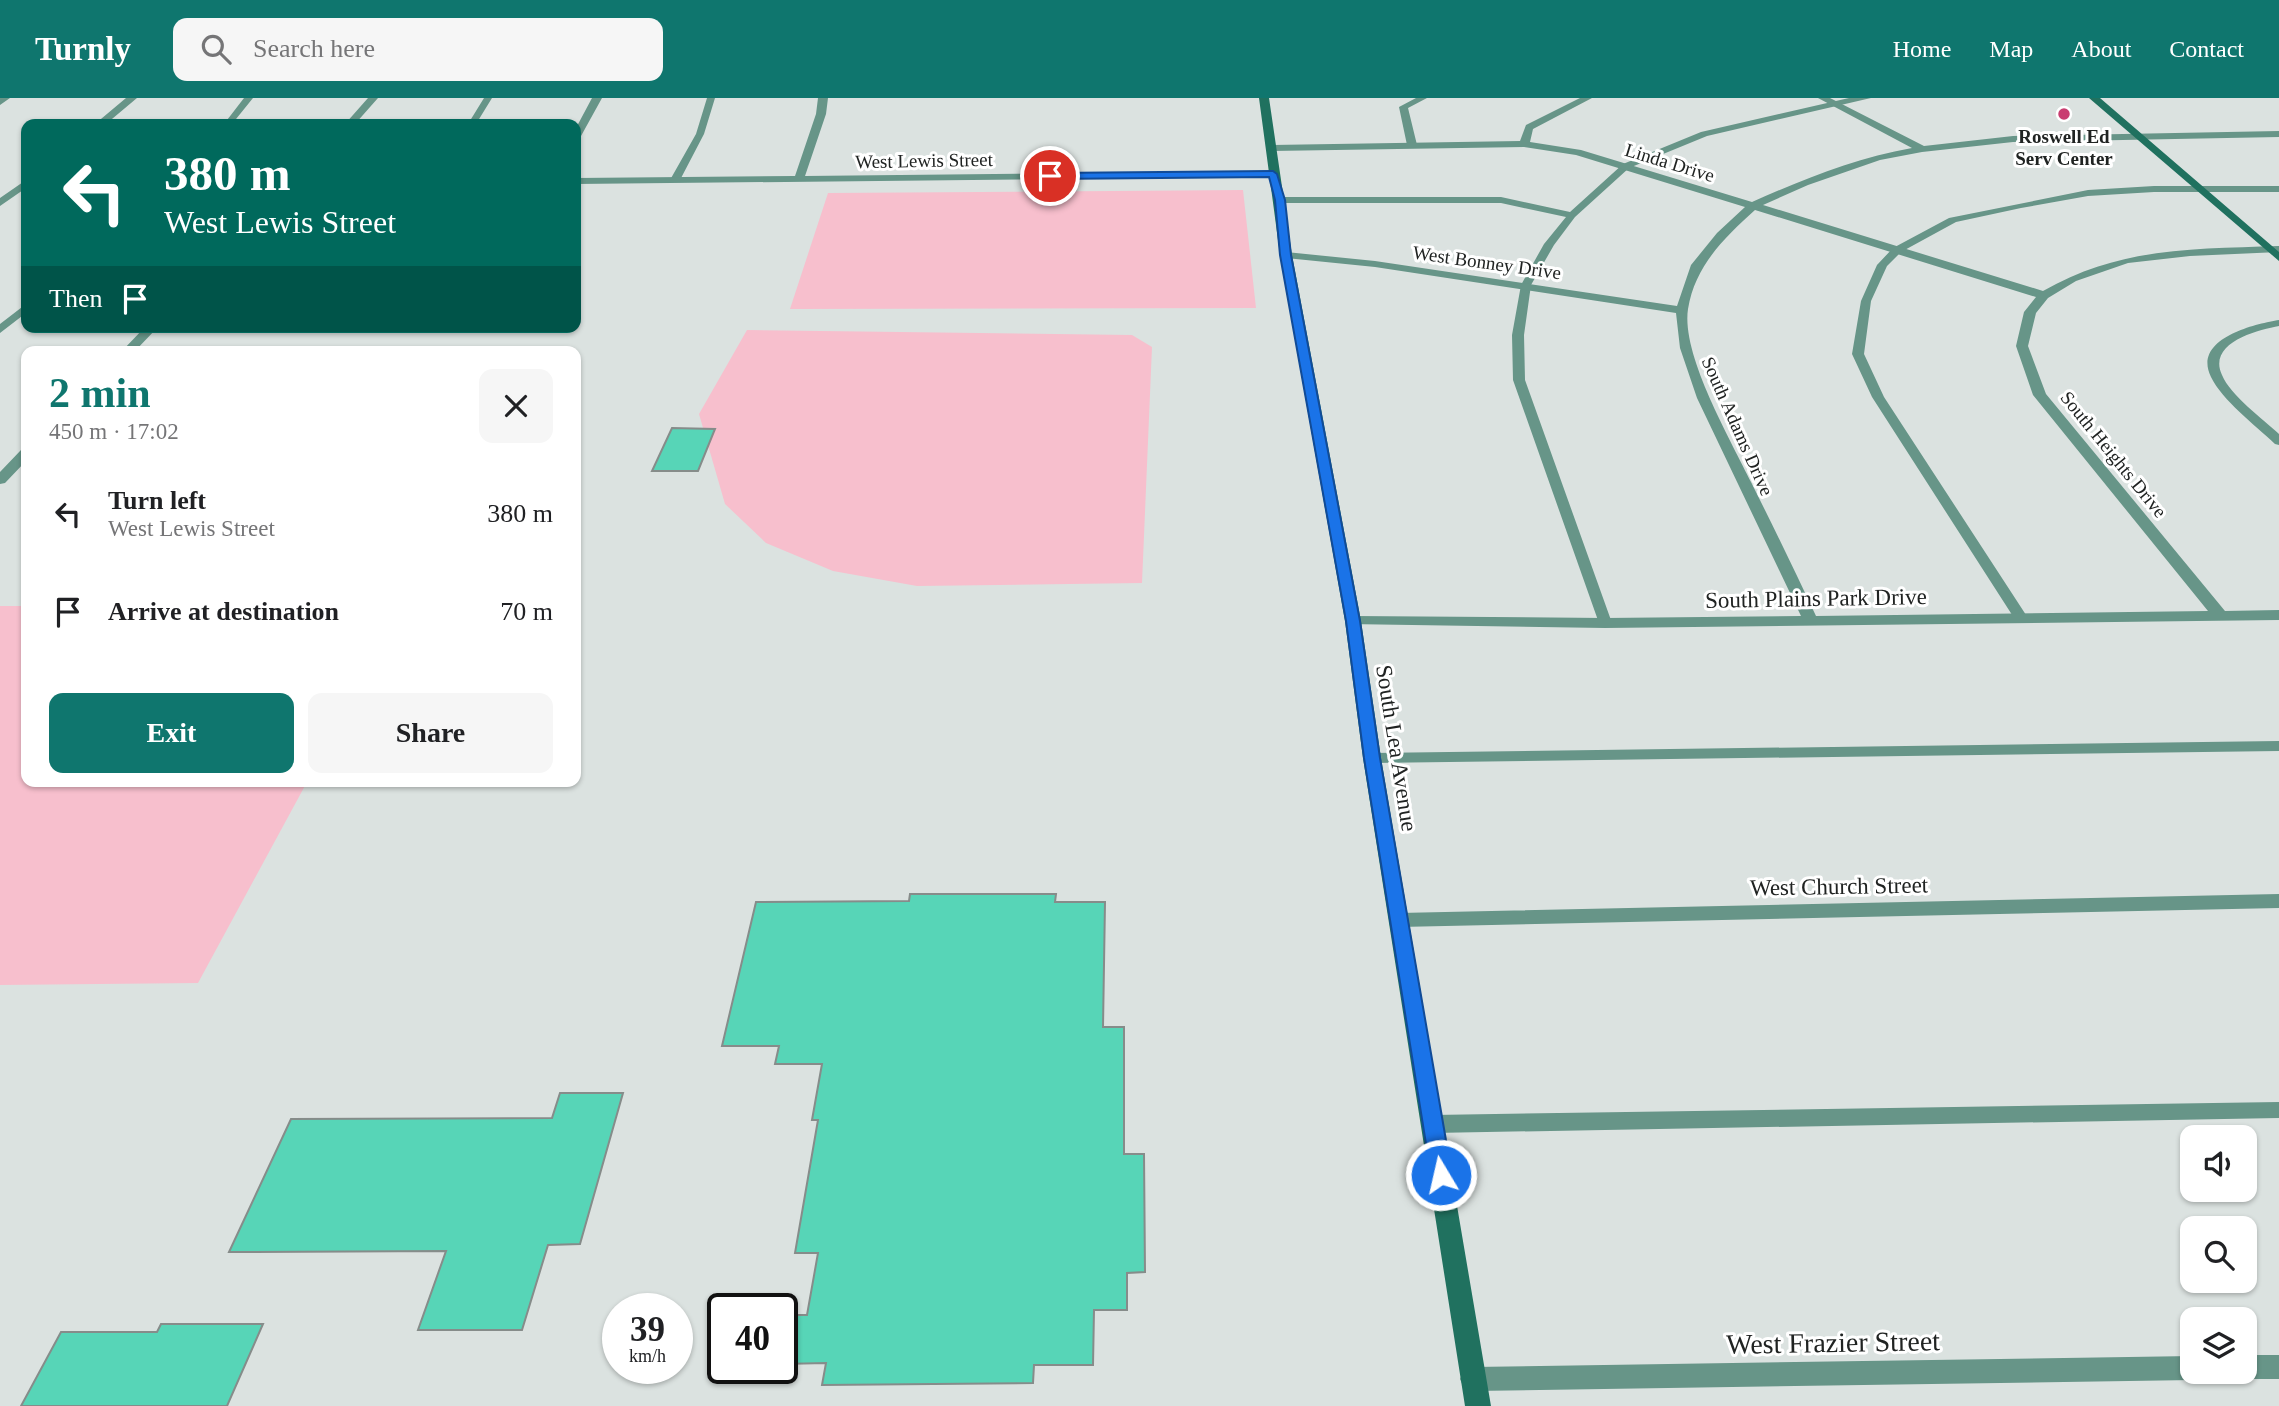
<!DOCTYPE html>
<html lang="en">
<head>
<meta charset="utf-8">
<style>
	:root { --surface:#fff; --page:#f6f6f6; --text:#202124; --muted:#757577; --accent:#0f766e }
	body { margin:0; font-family:"Times New Roman",serif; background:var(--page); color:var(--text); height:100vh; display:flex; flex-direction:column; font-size:26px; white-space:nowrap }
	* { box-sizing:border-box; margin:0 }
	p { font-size:23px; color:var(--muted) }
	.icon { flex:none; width:38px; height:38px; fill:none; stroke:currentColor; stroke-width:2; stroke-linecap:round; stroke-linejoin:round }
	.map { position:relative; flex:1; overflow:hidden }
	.side { position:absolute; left:21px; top:248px; width:560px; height:441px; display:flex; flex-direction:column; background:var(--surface); border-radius:14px; box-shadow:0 2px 5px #0004 }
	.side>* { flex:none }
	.hud { position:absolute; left:21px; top:21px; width:560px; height:214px; border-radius:14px; box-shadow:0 2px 5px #0004; background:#00695c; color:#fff; overflow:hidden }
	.buttons { position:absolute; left:2180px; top:1027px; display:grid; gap:14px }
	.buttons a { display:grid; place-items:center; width:77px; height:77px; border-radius:14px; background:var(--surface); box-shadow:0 2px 5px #0004; font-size:35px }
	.speed { position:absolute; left:602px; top:1195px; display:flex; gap:14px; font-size:35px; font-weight:700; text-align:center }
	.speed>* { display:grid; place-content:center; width:91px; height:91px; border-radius:50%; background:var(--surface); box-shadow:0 2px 5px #0004; line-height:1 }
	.speed small { font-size:18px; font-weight:400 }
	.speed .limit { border:4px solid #111; border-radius:10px; background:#fff; color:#111 }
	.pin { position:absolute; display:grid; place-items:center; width:60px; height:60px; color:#fff; margin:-30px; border:4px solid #fff; border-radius:50%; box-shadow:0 2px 7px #0007 }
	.me { position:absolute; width:77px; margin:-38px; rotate:351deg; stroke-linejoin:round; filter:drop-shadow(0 0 5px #0008) }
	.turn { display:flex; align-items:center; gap:24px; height:147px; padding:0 28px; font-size:32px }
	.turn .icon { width:91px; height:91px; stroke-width:2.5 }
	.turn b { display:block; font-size:49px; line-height:60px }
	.then { display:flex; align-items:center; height:66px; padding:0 28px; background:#0003; gap:14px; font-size:26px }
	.round { display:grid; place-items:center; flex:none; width:74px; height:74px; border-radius:14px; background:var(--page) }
	.head { display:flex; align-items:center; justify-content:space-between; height:119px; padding:0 28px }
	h1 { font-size:42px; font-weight:700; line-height:52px; color:var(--accent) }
	.primary-button { display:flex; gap:14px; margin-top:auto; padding:14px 28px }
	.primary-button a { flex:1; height:80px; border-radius:14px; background:var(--accent); color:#fff; font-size:28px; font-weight:700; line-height:80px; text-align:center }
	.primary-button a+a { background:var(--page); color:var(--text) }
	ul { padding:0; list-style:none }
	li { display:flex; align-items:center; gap:21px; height:98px; padding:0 28px }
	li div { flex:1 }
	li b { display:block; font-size:26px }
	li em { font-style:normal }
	header { display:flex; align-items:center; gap:42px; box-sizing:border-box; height:98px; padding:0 35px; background:var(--accent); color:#fff }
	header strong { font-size:33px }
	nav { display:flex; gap:38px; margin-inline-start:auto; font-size:24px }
	.search { width:490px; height:63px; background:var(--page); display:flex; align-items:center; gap:18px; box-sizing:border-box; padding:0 24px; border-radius:14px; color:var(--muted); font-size:26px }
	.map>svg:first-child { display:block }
	.green { fill:#f7bfcd }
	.building { fill:#57d5b7; stroke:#868c8a; stroke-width:2 }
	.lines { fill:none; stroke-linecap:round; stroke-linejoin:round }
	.lane { fill:#679588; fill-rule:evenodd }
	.street { fill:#679588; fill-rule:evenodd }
	.secondary { fill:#20715f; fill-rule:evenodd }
	.route { fill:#1a73e8; stroke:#114b97; stroke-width:2 }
	.poi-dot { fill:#c93d70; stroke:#fff; stroke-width:2.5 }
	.labels { text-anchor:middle; stroke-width:6; stroke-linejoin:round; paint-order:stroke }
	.far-poi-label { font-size:19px; font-weight:bold; fill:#202322; stroke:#fff }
	.far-street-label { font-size:19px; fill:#202322; stroke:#fff }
	.street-label { font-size:23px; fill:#202322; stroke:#fff }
	.near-street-label { font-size:28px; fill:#202322; stroke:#fff }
</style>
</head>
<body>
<header>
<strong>Turnly</strong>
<div class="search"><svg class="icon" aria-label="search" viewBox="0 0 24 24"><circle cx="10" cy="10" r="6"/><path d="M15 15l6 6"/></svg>Search here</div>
<nav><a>Home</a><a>Map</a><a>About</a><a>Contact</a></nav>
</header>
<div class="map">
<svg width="2279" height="1308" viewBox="0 0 2279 1308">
	<rect width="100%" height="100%" fill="#dbe2e0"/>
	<!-- green -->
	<path class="green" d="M1243 92 1256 210 790 211 828 95Z
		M747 232 1132 237 1152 249 1142 485 917 488 833 473 766 445 725 406 699 316Z
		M0 508H26V684H307L198 885 0 887Z"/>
	<!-- building -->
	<path class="building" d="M672 330 715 331 698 373H652Z
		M910 796H1056L1055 804H1105L1103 929H1124V1056H1144L1145 1174 1127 1175V1212H1094L1093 1267H1034L1033 1285 822 1287 826 1265 782 1266 784 1217H807L818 1155H795L818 1022H812L822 966H775L779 948H722L756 804 909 803Z
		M560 995H623L580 1146 548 1147 522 1232H418L446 1153 229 1154 291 1021 552 1020Z
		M161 1226H263L227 1308H21L61 1234H157Z"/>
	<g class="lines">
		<!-- lane -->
		<path class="lane" d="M0 0H10L0 7Z
			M244 0H253L232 26H224Z
			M484 0H492L476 26H468Z
			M707 0H715L704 36 680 82 672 84 670 82 696 36Z
			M1416 0H1427L1408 10 1417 47 1412 50 1407 47 1399 9Z
			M1849 0H1871L1707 38 1629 70 1575 119 1554 147 1531 187 1524 237 1525 282 1612 525 1610 528H1600L1513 282 1512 237 1521 187 1544 146 1566 119 1501 105H1280L1275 102 1280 99H1501L1570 114 1623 66 1701 34Z
			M2154 88H2279V94H2154L2088 98 2021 110 1956 124 1901 154 1887 168 1871 203 1864 256 1884 299 2028 520 2021 524 2016 523 1872 299 1852 256 1861 203 1877 167 1893 150 1949 120 2088 92Z
			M26 206V215L0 235V226Z
			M2279 222V228C2257 232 2207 245 2222 277 2230 297 2263 321 2279 336V347L2275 346C2255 327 2222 302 2211 279 2192 241 2254 226 2279 222Z
			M2279 643V653L1372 665 1364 660 1372 655Z
			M2279 1004V1020L1433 1035 1426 1032 1423 1026 1426 1020 1433 1017Z"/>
		<!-- street -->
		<path class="street" d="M126 0H137L106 26H95Z
			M368 0H378L355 26H345Z
			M592 0H602L581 38 576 41V30Z
			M818 0H828L826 16 805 78 1273 73 1278 76 1273 79 576 86V80L795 78 816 16Z
			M1580 0H1592L1533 31 1530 44 1581 52 1752 104C1804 81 1856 60 1912 50L1818 0H1830L1924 48 2013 38 2279 33V39L2013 44 1922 54 1880 62 1808 87 1763 107 2043 193C2120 149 2193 151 2279 148V154L2190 158 2128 165 2076 183 2048 200 2036 215 2028 248 2046 296 2225 513 2279 512V522L1605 530 1347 526 1345 523 1347 520 1353 518 1605 520 1801 518 1697 300 1680 250 1676 215 1375 169 1286 160 1280 157 1286 154 1375 163 1677 208 1691 167 1717 135 1745 109 1576 57 1524 49 1272 53 1267 50 1272 47 1520 43 1526 27ZM1755 112 2036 199 2024 214 2016 248 2033 297 2208 513 1816 518C1795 473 1773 428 1751 384 1731 342 1681 257 1688 211 1695 168 1724 140 1755 112Z
			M26 82V90L0 108V100Z
			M145 229H158L134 254H121Z
			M26 351V363L5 385 0 386V374L21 352Z
			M2279 796V810L1399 829 1392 827 1389 822 1392 817 1399 815Z
			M2245 1257H2279V1281H2245L2236 1278 2235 1274H2245Z
			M2193 1258V1274H2204L2202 1279 2193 1282 1473 1293 1464 1290 1460 1281 1464 1272 1473 1269Z"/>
		<!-- secondary -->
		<path class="secondary" d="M1259 0H1269L1292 157 1361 523 1381 660 1491 1308H1465L1363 660 1345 523 1280 157Z
			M2089 0H2100L2279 154V163Z"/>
	</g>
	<!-- route -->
	<path class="route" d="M1273 73 1277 76 1285 102 1291 157 1360 523 1380 660 1452 1077 1449 1084 1441 1086 1434 1084 1431 1077 1364 660 1346 523 1280 157 1275 102 1269 79 1050 81 1045 78 1050 75Z"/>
	<!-- markers -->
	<circle class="poi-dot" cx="2064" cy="16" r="7"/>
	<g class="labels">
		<!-- far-poi labels -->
		<g class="far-poi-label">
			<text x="2064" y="45">Roswell Ed<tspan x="2064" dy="22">Serv Center</tspan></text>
		</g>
		<!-- far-street labels -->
		<g class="far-street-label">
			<text transform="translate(924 62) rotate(-1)" y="7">West Lewis Street</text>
			<text transform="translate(1670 64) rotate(17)" y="7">Linda Drive</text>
			<text transform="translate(1487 164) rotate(8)" y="7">West Bonney Drive</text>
			<text transform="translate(1738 328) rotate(66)" y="7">South Adams Drive</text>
			<text transform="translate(2114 356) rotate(51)" y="7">South Heights Drive</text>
		</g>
		<!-- street labels -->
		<g class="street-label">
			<text transform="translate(1816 500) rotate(-1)" y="8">South Plains Park Drive</text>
			<text transform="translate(1397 650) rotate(81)" y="8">South Lea Avenue</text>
			<text transform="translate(1839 788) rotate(-1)" y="8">West Church Street</text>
		</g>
		<!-- near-street labels -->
		<g class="near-street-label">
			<text transform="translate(1833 1244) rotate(-1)" y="10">West Frazier Street</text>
		</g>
	</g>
</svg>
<div class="buttons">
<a><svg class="icon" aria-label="sound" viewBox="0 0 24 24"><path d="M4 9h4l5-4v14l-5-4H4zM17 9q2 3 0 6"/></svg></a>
<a><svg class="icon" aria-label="search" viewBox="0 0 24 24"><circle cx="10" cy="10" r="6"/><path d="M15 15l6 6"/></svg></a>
<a><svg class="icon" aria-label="layers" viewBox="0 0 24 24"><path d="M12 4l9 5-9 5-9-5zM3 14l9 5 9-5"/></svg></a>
</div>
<div class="speed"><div>39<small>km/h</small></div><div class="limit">40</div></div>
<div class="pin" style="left:1050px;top:78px;background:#d93025"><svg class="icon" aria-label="arrive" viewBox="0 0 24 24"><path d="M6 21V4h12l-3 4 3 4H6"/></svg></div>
<svg class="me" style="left:1441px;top:1077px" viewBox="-20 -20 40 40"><circle r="17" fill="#1a73e8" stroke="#fff" stroke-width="3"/><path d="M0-11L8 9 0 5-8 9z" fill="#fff"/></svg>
<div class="hud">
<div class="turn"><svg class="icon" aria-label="left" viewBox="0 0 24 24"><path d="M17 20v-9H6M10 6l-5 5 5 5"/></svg><div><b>380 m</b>West Lewis Street</div></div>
<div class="then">Then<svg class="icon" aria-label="arrive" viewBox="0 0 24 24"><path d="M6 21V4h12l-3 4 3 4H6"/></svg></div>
</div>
<section class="side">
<div class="head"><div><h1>2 min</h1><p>450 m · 17:02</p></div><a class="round"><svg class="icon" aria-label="close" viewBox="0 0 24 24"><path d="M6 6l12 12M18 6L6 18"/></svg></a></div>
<ul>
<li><svg class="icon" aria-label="left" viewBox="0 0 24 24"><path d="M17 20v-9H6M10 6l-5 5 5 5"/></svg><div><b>Turn left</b><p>West Lewis Street</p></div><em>380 m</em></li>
<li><svg class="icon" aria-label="arrive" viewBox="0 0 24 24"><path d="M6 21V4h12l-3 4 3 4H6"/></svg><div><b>Arrive at destination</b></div><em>70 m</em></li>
</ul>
<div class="primary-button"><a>Exit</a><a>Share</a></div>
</section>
</div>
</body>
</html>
